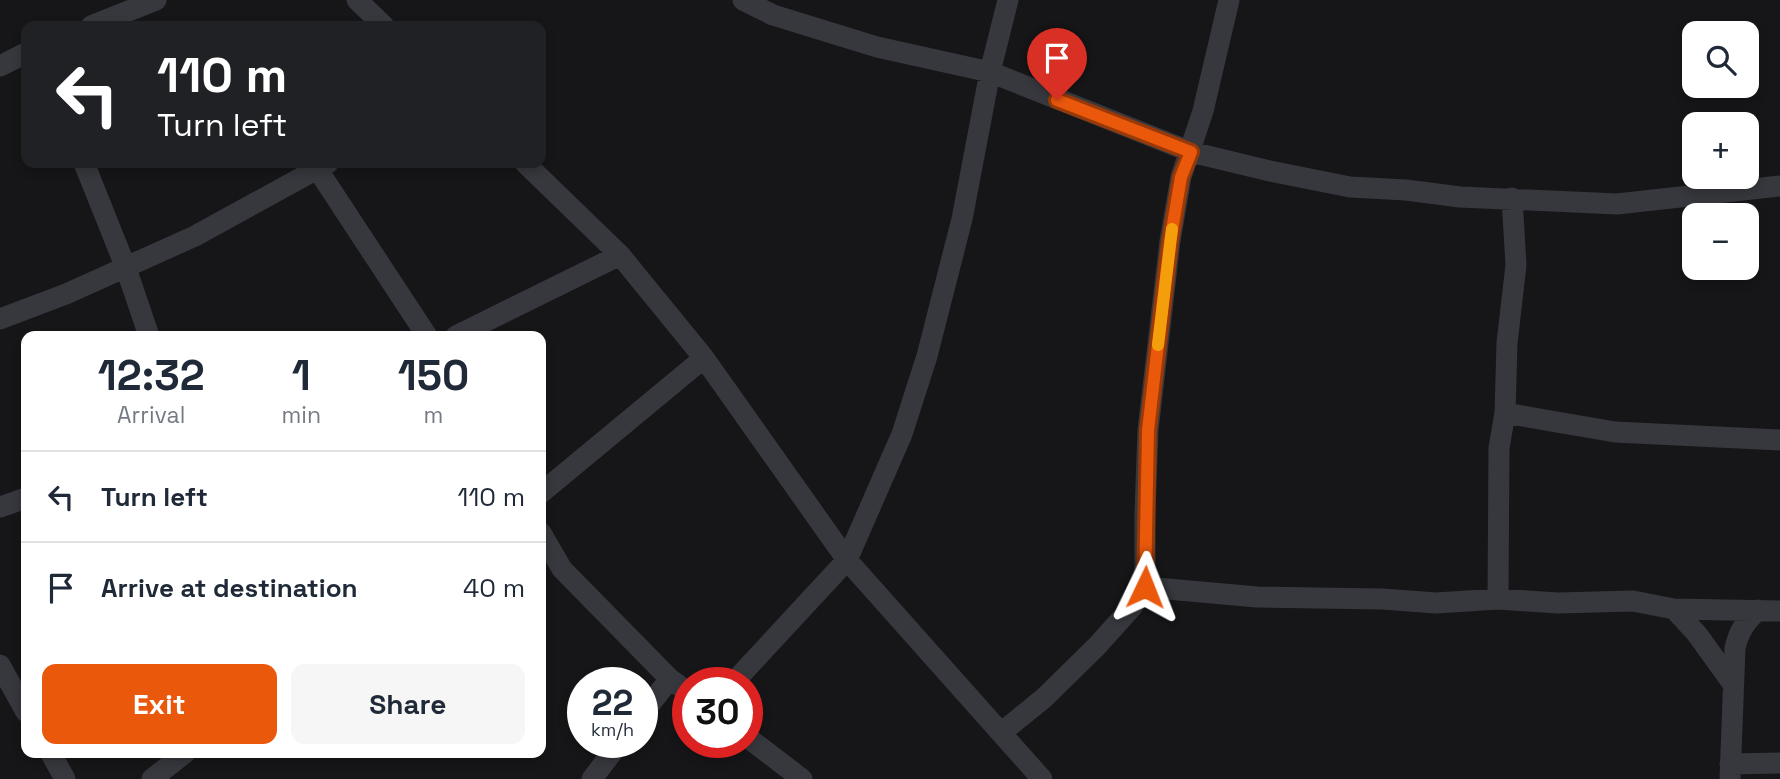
<!DOCTYPE html>
<html lang="en">
<head>
<meta charset="utf-8">
<style>
	:root { --surface:#fff; --page:#f6f6f7; --text:#1f2937; --muted:#747a83; --line:#e0e1e3; --accent:#ea580c }
	body { margin:0; font-family:"Space Grotesk",sans-serif; background:var(--page); color:var(--text); height:100vh; display:flex; flex-direction:column; font-size:26px; white-space:nowrap }
	* { box-sizing:border-box; margin:0 }
	p { font-size:23px; color:var(--muted) }
	.icon { flex:none; width:38px; height:38px; fill:none; stroke:currentColor; stroke-width:2; stroke-linecap:round; stroke-linejoin:round }
	.map { position:relative; flex:1; overflow:hidden }
	.sheet { position:absolute; left:21px; top:331px; width:525px; height:427px; display:flex; flex-direction:column; background:var(--surface); border-radius:14px; box-shadow:0 4px 10px #0003 }
	.sheet>* { flex:none }
	.top-card { position:absolute; left:21px; top:21px; width:525px; height:147px; border-radius:14px; box-shadow:0 4px 10px #0003; background:#202124; color:#fff; overflow:hidden }
	.tools { position:absolute; left:1682px; top:21px; display:grid; gap:14px }
	.tools a { display:grid; place-items:center; width:77px; height:77px; border-radius:14px; background:var(--surface); box-shadow:0 4px 10px #0003; font-size:35px }
	.speed { position:absolute; left:567px; top:667px; display:flex; gap:14px; font-size:35px; font-weight:700; text-align:center }
	.speed>* { display:grid; place-content:center; width:91px; height:91px; border-radius:50%; background:var(--surface); box-shadow:0 4px 10px #0003; line-height:1 }
	.speed small { font-size:18px; font-weight:400 }
	.speed .limit { border:10px solid #d22; background:#fff; color:#111 }
	.pin { position:absolute; display:grid; place-items:center; width:60px; height:60px; color:#fff; margin:-72px -30px; border-radius:50% 50% 50% 0; rotate:-45deg; box-shadow:0 0 7px #0007 }
	.pin .icon { rotate:45deg }
	.me { position:absolute; width:77px; margin:-38px; rotate:2deg; stroke-linejoin:round; filter:drop-shadow(0 0 5px #0008) }
	.turn { display:flex; align-items:center; gap:24px; height:147px; padding:0 21px; font-size:32px }
	.turn .icon { width:91px; height:91px; stroke-width:2.5 }
	.turn b { display:block; font-size:49px; line-height:60px }
	.eta { display:flex; justify-content:space-evenly; align-items:center; height:119px; text-align:center }
	.eta b { font-size:42px; font-weight:600; line-height:49px }
	.action { display:flex; gap:14px; margin-top:auto; padding:14px 21px }
	.action a { flex:1; height:80px; border-radius:14px; background:var(--accent); color:#fff; font-size:28px; font-weight:600; line-height:80px; text-align:center }
	.action a+a { background:var(--page); color:var(--text) }
	ul { padding:0; list-style:none }
	li { display:flex; align-items:center; gap:21px; height:91px; padding:0 21px; border-top:2px solid var(--line) }
	li div { flex:1 }
	li b { display:block; font-size:26px }
	li em { font-style:normal }
	.map>svg:first-child { display:block }
	.lines { fill:none; stroke-linecap:round; stroke-linejoin:round }
	.minor { stroke:#37383d; stroke-width:21 }
	.route-casing { stroke:#983908; stroke-width:18 }
	.route { stroke:#ea580c; stroke-width:12 }
	.slow { stroke:#f59e0b; stroke-width:12 }
</style>
</head>
<body>
<div class="map">
<svg width="1780" height="779" viewBox="0 0 1780 779">
	<rect width="100%" height="100%" fill="#161618"/>
	<g class="lines">
		<!-- minor -->
		<path class="minor" d="M357 0 384 26
			M743 0 773 15 877 47 990 72 1191 152 1270 171 1350 187 1406 190 1460 197 1617 204 1780 186
			M91 26 156 0
			M0 66 26 53
			M84 163 126 268 149 336
			M525 163 620 255 704 358 847 560 1042 779
			M318 170 427 336
			M0 319 66 294 195 236 328 163
			M456 336 620 255
			M1505 413 1615 432 1780 440
			M541 493 704 358
			M0 507 26 498
			M541 533 562 569 670 679 688 692
			M1145 587 1257 597 1382 599 1436 603 1498 599 1558 603 1633 601 1674 609 1780 611
			M1498 599 1499 448 1505 413 1507 343 1516 265 1512 198
			M1674 609 1697 634 1733 684
			M0 665 26 712
			M734 682 847 560 902 434 927 356 962 219 990 72 1008 0
			M642 714 670 679
			M1001 733 1044 698 1097 646 1132 607 1145 587V512L1148 430 1170 241 1181 177 1203 111 1229 0
			M747 737 802 779
			M50 752 65 779
			M1730 764 1780 763
			M152 779 186 752
			M592 779 620 742
			M1730 779 1735 648C1739 631 1745 622 1758 610"/>
	</g>
	<g class="lines">
		<defs>
			<path id="route" d="M1057 100 1191 152 1181 177 1170 242 1148 430 1145 587"/>
		</defs>
		<!-- route casing -->
		<use href="#route" class="route-casing"/>
		<!-- route -->
		<use href="#route" class="route"/>
		<!-- slow -->
		<path class="slow" d="M1158 345 1172 229"/>
	</g>
</svg>
<div class="tools">
<a><svg class="icon" aria-label="search" viewBox="0 0 24 24"><circle cx="10" cy="10" r="6"/><path d="M15 15l6 6"/></svg></a>
<a>+</a>
<a>−</a>
</div>
<div class="speed"><div>22<small>km/h</small></div><div class="limit">30</div></div>
<div class="pin" style="left:1057px;top:100px;background:#d93025"><svg class="icon" aria-label="arrive" viewBox="0 0 24 24"><path d="M6 21V4h12l-3 4 3 4H6"/></svg></div>
<svg class="me" style="left:1145px;top:587px" viewBox="-20 -20 40 40"><path d="M0-17L14 15 0 8-14 15z" fill="#ea580c" stroke="#fff" stroke-width="4"/></svg>
<div class="top-card">
<div class="turn"><svg class="icon" aria-label="left" viewBox="0 0 24 24"><path d="M17 20v-9H6M10 6l-5 5 5 5"/></svg><div><b>110 m</b>Turn left</div></div>
</div>
<section class="sheet">
<div class="eta">
<div><b>12:32</b><p>Arrival</p></div>
<div><b>1</b><p>min</p></div>
<div><b>150</b><p>m</p></div>
</div>
<ul>
<li><svg class="icon" aria-label="left" viewBox="0 0 24 24"><path d="M17 20v-9H6M10 6l-5 5 5 5"/></svg><div><b>Turn left</b></div><em>110 m</em></li>
<li><svg class="icon" aria-label="arrive" viewBox="0 0 24 24"><path d="M6 21V4h12l-3 4 3 4H6"/></svg><div><b>Arrive at destination</b></div><em>40 m</em></li>
</ul>
<div class="action"><a>Exit</a><a>Share</a></div>
</section>
</div>
</body>
</html>
